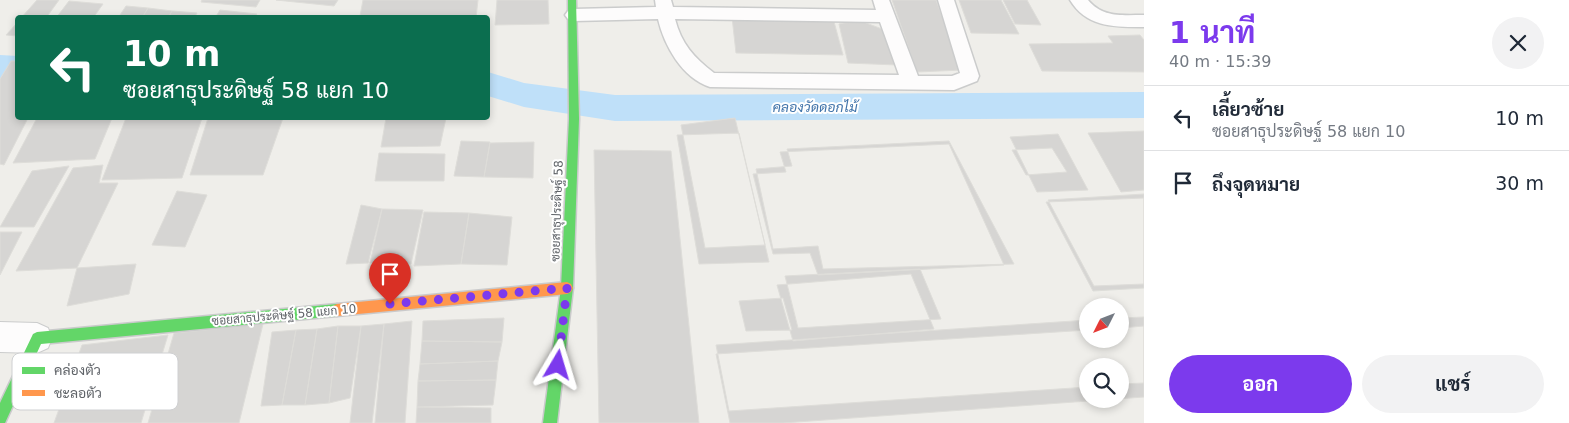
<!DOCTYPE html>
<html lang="th">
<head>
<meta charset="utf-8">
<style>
	:root { --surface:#fff; --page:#f2f2f3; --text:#1f2937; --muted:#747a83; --line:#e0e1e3; --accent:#7c3aed }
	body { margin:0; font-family:"DejaVu Sans",Sarabun,sans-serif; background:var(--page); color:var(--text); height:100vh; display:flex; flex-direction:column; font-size:19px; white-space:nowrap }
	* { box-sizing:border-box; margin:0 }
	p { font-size:16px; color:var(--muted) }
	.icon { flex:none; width:28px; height:28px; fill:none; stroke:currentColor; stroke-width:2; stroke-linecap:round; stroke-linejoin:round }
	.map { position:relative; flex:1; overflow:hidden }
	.side { display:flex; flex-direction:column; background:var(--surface); width:425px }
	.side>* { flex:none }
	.top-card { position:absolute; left:15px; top:15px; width:475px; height:105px; border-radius:5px; box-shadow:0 2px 8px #0003; background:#0b6e4f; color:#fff; overflow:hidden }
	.needle { width:32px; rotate:228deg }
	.tools { position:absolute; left:1079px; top:298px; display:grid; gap:10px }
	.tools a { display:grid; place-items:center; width:50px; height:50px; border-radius:50%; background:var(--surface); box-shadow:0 2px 8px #0003; font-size:25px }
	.pin { position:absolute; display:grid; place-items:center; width:42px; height:42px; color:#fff; margin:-51px -21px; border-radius:50% 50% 50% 0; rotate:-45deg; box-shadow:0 0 5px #0007 }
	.pin .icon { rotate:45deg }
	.me { position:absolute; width:55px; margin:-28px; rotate:7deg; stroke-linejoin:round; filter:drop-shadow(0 0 4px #0008) }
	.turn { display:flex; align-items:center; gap:18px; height:105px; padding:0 25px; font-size:22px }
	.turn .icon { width:65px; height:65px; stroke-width:2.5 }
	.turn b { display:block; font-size:35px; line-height:42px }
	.round { display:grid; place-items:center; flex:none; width:52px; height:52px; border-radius:26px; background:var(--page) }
	.head { display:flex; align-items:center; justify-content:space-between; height:85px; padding:0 25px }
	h1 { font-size:30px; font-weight:700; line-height:38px; color:var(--accent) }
	.action { display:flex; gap:10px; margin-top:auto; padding:10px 25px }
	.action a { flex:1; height:58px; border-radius:30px; background:var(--accent); color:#fff; font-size:20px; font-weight:700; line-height:58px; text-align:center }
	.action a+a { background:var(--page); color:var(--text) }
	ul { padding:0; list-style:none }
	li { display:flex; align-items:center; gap:15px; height:65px; padding:0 25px; border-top:1px solid var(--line) }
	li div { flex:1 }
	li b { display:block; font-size:19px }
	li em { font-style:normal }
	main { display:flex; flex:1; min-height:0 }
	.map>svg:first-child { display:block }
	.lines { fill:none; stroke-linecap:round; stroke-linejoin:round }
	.canal { fill:#bfe0f9; fill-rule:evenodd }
	.building { fill:#d6d5d3; stroke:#deddd9; fill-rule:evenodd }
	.lane-casing { stroke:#cbcccc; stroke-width:3 }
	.street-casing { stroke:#cbcccc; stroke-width:2 }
	.fast-casing { stroke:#cacacb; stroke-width:3 }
	.slow-casing { stroke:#cacacb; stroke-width:3 }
	.lane { fill:#fdfcfc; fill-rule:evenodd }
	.street { fill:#fdfcfc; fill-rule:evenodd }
	.fast { fill:#63d668; fill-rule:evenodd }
	.slow { fill:#ff974d; fill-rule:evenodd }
	.route { stroke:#7c3aed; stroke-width:9; stroke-dasharray:0 16.2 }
	.labels { text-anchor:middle; stroke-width:4; stroke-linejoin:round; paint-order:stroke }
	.street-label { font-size:12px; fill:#5f6368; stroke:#fff }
	.water-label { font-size:14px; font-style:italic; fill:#4174aa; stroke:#fff }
	.key { fill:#fff; stroke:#cfd0d2; stroke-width:1 }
	.key-label { font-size:14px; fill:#5f6368 }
</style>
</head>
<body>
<main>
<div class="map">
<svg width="1144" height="423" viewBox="0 0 1144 423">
	<rect width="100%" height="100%" fill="#efeeea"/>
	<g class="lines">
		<!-- canal -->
		<path class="canal" d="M0 55 18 56V80L0 79Z
			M488 72 524 83 615 95 1144 92V118L615 121 524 107 488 96Z"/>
	</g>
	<!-- building -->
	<path class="building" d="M37 0H59L46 18H21Z
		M202 0H260L256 7 201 2Z
		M276 0H338L334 6Z
		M363 0H478L476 18 360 16Z
		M497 0H548L549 24 495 25Z
		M892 0H936L962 70 917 72Z
		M959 0H1001L1019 34 971 33Z
		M1003 0H1027L1041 25 1015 24Z
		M69 1 103 4 93 18H56Z
		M126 6 148 8 142 18H118Z
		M148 8 172 11 168 18H142Z
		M220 10 257 14 254 18H215Z
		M172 11 197 13 194 18H168Z
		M732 17 833 18 843 55 736 53Z
		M858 20 882 29 897 65 848 63 839 24Z
		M18 22V36L6 35Z
		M1140 35 1144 40V72L1042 71 1029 44 1113 43 1108 36Z
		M11 61H18V118H28L4 165 0 164V79Z
		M37 118H112L95 159 13 163Z
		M126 118H202L182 178 102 180Z
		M208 118H283L263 175H190Z
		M386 118H446L440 146 381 147Z
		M735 118 765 245 705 248 681 125Z
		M1144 131V190L1121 192 1088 133Z
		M739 133 769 262 699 264 677 135Z
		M1058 134 1088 190 1037 192 1010 137Z
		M461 141 490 142 484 177 454 176Z
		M949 141 1014 264 823 269 818 246 773 249 756 169 792 166 787 149Z
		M534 142 533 178 484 177 490 143Z
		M949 144 1004 265 818 275 810 253 773 254 753 174 786 172 780 152Z
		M1052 148 1067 172 1026 175 1012 150Z
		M594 150 671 151 699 423H599Z
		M379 153 445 154 444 181H375Z
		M103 165 99 183H118L77 268 16 271 73 168Z
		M69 166 34 227H0L32 171Z
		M177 191 207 195 185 247 152 245Z
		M1144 194V284L1094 286 1048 200Z
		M1144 198V288L1093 291 1046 202Z
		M361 205 382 209 368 263 346 264Z
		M382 209 423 210 411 264 370 263Z
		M424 212 469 213 461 264 414 266Z
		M469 213 512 217 507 265 461 264Z
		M0 232H22L0 275Z
		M136 264 129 294 67 306 77 268Z
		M920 269 941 319 798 328 785 276Z
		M911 274 934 329 793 341 777 285Z
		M783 298 792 330 746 331 739 301Z
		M1144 317V383L1120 384V366H1088V387L729 411 716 345 1088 320V339H1120V318Z
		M504 318 502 342 422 341 423 321Z
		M412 321 405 423H375L384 324Z
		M263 324 239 423H148L174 333Z
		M384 324 372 423H350L361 326Z
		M338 326H361L350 398 329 403Z
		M338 326 329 403 305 405 317 329Z
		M1144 326V397L783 423H730L716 354 1088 330V339H1120V328ZM1088 366H1120V399H1088Z
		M317 329 305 405H282L296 330Z
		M296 330 282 405 261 406 272 332Z
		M168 335 141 423H54L82 345Z
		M422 341 502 342 498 361 420 364Z
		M498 361 496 380 418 381 420 364Z
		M496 380 493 405 417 407 418 381Z
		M417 407 491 408V423H416Z"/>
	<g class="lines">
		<defs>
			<path id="lane" d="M655 0H671L673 7 876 10 873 0H889L918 76H952L960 73 938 0H954L979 76 977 81 954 90 710 87C682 78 664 45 658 19L574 21 568 19 565 15 568 11 574 9 656 7ZM675 19 880 22 899 75 714 73C694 58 681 43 675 19Z
				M1070 0H1088C1103 18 1122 15 1144 15V27C1115 27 1087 28 1070 0Z"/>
			<path id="street" d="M0 322 37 323 48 328 52 338 48 348 37 353 0 352Z"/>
			<path id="fast" d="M568 0H576L579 119 573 288 557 423H543L561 288 569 119Z
				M337 304 341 306 343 310 341 314 337 316 41 344 5 423H0V403L33 334 37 332Z"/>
			<path id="slow" d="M567 282 571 284 573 288 571 292 567 294 337 316 333 314 331 310 333 306 337 304Z"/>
		</defs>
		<!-- lane casing -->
		<use href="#lane" class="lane-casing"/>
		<!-- street casing -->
		<use href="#street" class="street-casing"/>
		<!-- fast casing -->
		<use href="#fast" class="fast-casing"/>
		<!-- slow casing -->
		<use href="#slow" class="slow-casing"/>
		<!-- lane -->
		<use href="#lane" class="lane"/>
		<!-- street -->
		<use href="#street" class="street"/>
		<!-- fast -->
		<use href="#fast" class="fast"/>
		<!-- slow -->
		<use href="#slow" class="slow"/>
	</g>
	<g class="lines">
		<!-- route -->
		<path class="route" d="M390 304 567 288 558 365"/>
	</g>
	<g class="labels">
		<!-- street labels -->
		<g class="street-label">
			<text transform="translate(557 211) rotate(-88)" y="4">ซอยสาธุประดิษฐ์ 58</text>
			<text transform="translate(284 315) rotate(-5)" y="4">ซอยสาธุประดิษฐ์ 58 แยก 10</text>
		</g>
		<!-- water labels -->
		<g class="water-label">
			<text x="815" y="112">คลองวัดดอกไม้</text>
		</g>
	</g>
	<!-- legend -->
	<rect x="12" y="353" width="166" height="57" rx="8" class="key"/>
	<rect x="22" y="367" width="23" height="7" fill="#63d668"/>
	<rect x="22" y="390" width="23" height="6" fill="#ff974d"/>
	<g class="key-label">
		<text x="54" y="375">คล่องตัว</text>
		<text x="54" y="398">ชะลอตัว</text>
	</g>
</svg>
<div class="tools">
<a><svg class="needle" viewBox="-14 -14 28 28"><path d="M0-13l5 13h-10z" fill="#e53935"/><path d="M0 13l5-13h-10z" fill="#747a83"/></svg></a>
<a><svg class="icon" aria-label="search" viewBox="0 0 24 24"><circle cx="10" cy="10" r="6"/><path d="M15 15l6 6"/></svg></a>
</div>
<div class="pin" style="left:390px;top:304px;background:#d93025"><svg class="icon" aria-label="arrive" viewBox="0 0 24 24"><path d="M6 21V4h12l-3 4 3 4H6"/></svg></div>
<svg class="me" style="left:558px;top:365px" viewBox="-20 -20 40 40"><path d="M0-17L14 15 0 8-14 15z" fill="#7c3aed" stroke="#fff" stroke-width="4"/></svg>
<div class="top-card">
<div class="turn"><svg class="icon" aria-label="left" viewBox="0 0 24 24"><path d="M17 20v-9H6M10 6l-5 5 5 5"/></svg><div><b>10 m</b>ซอยสาธุประดิษฐ์ 58 แยก 10</div></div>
</div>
</div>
<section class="side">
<div class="head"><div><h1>1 นาที</h1><p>40 m · 15:39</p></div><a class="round"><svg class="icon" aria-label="close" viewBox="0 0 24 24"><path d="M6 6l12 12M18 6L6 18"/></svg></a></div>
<ul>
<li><svg class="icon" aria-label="left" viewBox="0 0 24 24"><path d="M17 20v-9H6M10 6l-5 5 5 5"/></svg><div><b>เลี้ยวซ้าย</b><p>ซอยสาธุประดิษฐ์ 58 แยก 10</p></div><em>10 m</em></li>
<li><svg class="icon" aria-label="arrive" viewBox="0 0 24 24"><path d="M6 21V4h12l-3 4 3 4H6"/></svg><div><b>ถึงจุดหมาย</b></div><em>30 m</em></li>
</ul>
<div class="action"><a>ออก</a><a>แชร์</a></div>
</section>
</main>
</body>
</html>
